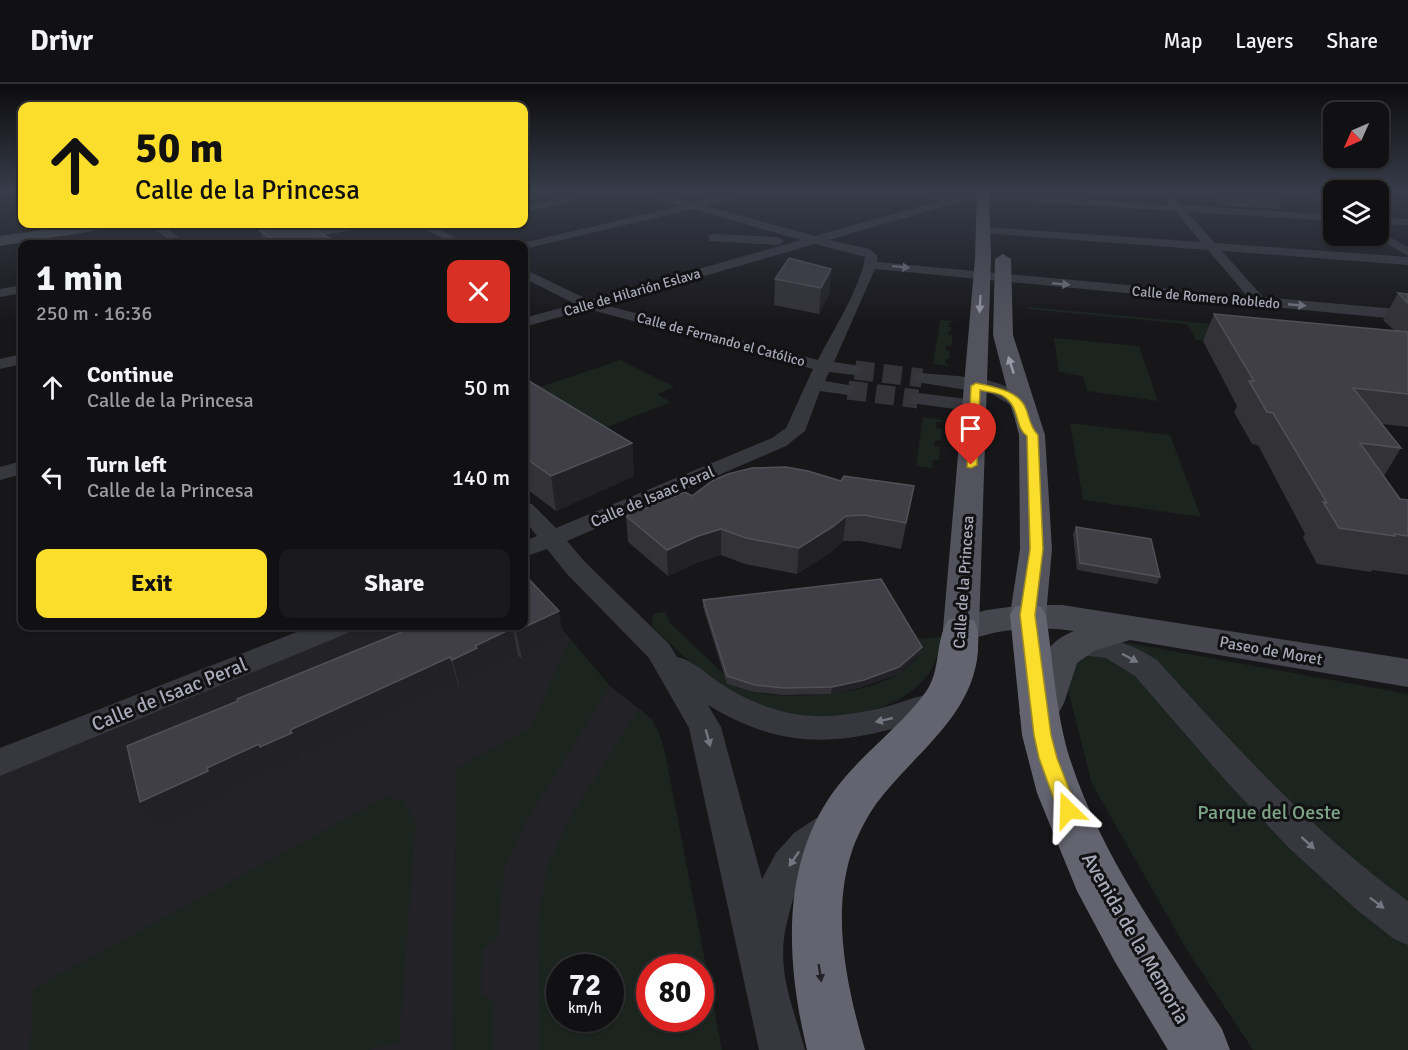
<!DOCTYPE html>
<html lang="en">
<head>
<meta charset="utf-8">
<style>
	:root { --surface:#111013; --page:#1a191c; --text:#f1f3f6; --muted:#9c9da0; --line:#303033; --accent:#fbdd2c }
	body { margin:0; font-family:Signika,sans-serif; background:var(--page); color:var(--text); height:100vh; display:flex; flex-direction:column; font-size:22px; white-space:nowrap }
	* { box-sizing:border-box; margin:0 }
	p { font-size:20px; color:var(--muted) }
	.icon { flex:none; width:33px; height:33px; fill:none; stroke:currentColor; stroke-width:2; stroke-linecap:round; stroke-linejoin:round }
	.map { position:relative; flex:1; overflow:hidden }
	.panel { position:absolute; left:18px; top:156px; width:510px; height:390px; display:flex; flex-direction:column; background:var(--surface); border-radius:12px; box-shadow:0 2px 4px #0004,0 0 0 2px var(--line) }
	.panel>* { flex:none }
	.banner { position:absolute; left:18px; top:18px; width:510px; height:126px; border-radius:12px; box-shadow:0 2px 4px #0004,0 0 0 2px var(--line); background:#fbdd2c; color:#111; overflow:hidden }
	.needle { width:39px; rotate:225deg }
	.controls { position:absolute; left:1323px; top:18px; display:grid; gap:12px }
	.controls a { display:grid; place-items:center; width:66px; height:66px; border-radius:12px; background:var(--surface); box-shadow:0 2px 4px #0004,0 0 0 2px var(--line); font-size:30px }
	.speed { position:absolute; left:546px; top:870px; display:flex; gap:12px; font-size:30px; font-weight:700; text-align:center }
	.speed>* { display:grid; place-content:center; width:78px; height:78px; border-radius:50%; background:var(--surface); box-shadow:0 2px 4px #0004,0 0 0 2px var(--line); line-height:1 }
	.speed small { font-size:15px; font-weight:400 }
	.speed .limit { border:9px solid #d22; background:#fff; color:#111 }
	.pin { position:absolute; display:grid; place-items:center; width:51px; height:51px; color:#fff; margin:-62px -26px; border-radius:50% 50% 50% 0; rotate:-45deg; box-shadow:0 0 6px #0007 }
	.pin .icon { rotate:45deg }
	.me { position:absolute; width:66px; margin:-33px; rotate:338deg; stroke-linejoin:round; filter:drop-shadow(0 0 4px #0008) }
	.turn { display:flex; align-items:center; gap:21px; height:126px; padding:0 18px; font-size:27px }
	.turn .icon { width:78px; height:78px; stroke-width:2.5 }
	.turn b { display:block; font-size:42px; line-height:51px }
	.round { display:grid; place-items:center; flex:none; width:63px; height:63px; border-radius:12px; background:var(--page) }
	.head { display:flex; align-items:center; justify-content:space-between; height:102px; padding:0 18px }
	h1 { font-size:36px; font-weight:700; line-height:45px }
	.cta { display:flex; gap:12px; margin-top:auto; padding:12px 18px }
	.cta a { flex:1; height:69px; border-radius:12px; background:var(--accent); color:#111; font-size:24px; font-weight:700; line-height:69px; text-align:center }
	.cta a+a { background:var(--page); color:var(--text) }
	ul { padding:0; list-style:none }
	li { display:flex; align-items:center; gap:18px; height:90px; padding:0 18px }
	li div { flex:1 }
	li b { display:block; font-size:22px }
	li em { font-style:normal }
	header { display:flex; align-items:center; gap:36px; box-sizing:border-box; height:84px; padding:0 30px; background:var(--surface); border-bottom:2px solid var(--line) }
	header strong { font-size:28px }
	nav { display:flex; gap:33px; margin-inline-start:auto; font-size:21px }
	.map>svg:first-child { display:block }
	.built { fill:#232226; fill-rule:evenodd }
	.green { fill:#1c241f; fill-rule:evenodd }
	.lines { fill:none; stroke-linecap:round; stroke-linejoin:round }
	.street-tunnel { stroke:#343439; stroke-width:19; stroke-dasharray:19 9; stroke-linecap:butt }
	.street { fill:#37373e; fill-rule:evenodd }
	.secondary { fill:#45464e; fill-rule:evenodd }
	.primary { fill:#53535d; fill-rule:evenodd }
	.highway { fill:#63646f; fill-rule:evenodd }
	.wall { fill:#333237 }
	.shaded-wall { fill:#222125 }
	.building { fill:#3f3f45; stroke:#505057; stroke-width:1.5 }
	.oneway { fill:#757682 }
	.oneway2 { fill:#9799a7 }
	.oneway3 { fill:#222226 }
	.route { fill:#fbdd2c; stroke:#a3901d; stroke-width:1.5 }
	.labels { text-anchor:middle; stroke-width:6; stroke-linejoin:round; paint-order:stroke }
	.far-street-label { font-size:14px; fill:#a8aab9; stroke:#121114 }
	.street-label { font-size:16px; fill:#a8aab9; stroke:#121114 }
	.near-street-label { font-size:20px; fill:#a8aab9; stroke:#121114 }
	.near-park-label { font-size:20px; fill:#7ea588; stroke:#121114 }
</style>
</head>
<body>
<header>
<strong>Drivr</strong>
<nav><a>Map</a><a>Layers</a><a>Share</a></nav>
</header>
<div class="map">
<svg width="1408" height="966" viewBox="0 0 1408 966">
	<rect width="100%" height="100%" fill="#171619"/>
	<!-- built -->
	<path class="built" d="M524 500 610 602 653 636 720 966H0V678L336 542H524ZM560 884H610V934H560ZM650 884H700V934H650Z"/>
	<!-- green -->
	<path class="green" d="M1028 223 1224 241 1234 260 1196 256 1187 240 1028 225Z
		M940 236 954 237 949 239V243L952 244 948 251H953L951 262H946V266L950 267 949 275H946L945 279 949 280 948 282 933 280Z
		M1054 254 1139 262 1158 317 1087 307 1083 292 1059 288Z
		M620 276 675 303 657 310 671 318 595 348 528 307Z
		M923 333 943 336V338H936V344L942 345 941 357 935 356 934 362 940 363 939 376H933L932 384 916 382Z
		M1070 339 1170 351 1201 433 1083 416Z
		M665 528 670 539 724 590 727 600C736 602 745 606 754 608 790 616 868 611 899 589 907 584 914 577 920 570L912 555 941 553C936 638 803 648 745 616 710 597 681 571 652 542L653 530Z
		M570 555 610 602 524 741 505 783 497 855 482 866 481 912 494 917 493 966H453L456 685 531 643Z
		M1123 558 1408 610V966H1253L1187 866 1092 700 1065 594 1069 579Z
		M639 624C655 637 660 648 665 668L722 966H539L538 835 547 783 571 732ZM560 884H610V934H560ZM650 884H700V934H650Z
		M386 713 402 716 416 738 399 958 368 966H30L33 905Z"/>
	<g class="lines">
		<!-- street-tunnel -->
		<path class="street-tunnel" d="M855 286 922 294
			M848 306 918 315"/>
		<!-- street -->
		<path class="street" d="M630 106H647L693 119 750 106H769L706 122 815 152 941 117 902 106H922L952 114 987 106V110L829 156 869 165 877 171V178L1247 212 1208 166 984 149 978 146 984 143 1201 158 1175 127 999 116 994 113 999 110 1169 121 1166 116 1171 113 1181 121 1334 131V137L1187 128 1215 159 1408 173V181L1222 167 1263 213 1408 226V236L875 185 834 278 861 282 864 286 861 290 855 291 829 288 825 297 854 302 857 306 854 310 848 311 820 307 805 347 786 362 567 457 585 478 669 560 677 573C693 576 706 590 720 599 748 618 781 631 815 632 840 633 865 628 889 622 908 617 932 605 951 611L956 619 951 627C860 657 796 675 708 621L721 643 762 795 776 769 794 749 821 731 834 726 847 731 852 742C844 760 823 768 810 784 799 798 793 813 789 830 774 883 791 915 805 966H759L689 644 649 574 567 490 547 465 524 473V457L537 452 524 436V418L532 420 556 444 772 354 786 344 813 285 588 225 524 243V234L575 220 524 194V185L589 216 801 156 693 125 524 165V160H518L680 122ZM815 160 865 173C861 203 832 248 818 276L604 221Z
			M1298 106H1311L1334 119V127Z
			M569 113 574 116 573 118 524 128V122Z
			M1378 134 1408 135V141L1378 140Z
			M148 140H161L187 160H174Z
			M354 140H376L370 143 275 160H252L258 156Z
			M414 140H428L469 160H454Z
			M1378 147 1408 163V172L1374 152H1378Z
			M713 150 778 153 784 157 778 161 709 157V151Z
			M22 201V209L0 213V205Z
			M22 270V280L0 285V275Z
			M922 289C950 292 1003 292 1023 313 1030 320 1032 330 1035 339L1032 343H1018L1010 321 992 310 916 298 913 294 916 290Z
			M918 309 976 316 983 318 985 322 983 326 976 328 911 319 909 315 911 311Z
			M22 377V390L0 396V383Z
			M312 542H352L348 549 0 692V664Z
			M1074 552C1104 551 1132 559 1157 576 1235 662 1313 749 1408 817V861L1394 855 1357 826 1289 764 1226 697 1135 592 1106 574 1064 569 1060 562 1064 555Z"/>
		<!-- secondary -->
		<path class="secondary" d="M85 140H118L111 144 0 162V152Z
			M1023 521H1062L1408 575V603L1130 556 1094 567 1077 579 1064 619 1053 640 1039 645 1025 640 1019 629C1036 598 1036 561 1074 547 1049 543 1023 544 998 548 981 551 966 559 948 554L943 545 948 536 987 526Z"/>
		<!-- primary -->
		<path class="primary" d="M977 106H989L991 174 979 545 974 554 961 557 948 554 943 545 975 174Z
			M1003 170 1011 175 1013 251 1045 351 1052 465 1046 531 1041 539 1028 543 1015 539 1010 531 1020 465 1019 351 993 251 995 175Z"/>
		<!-- highway -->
		<path class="highway" d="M1028 519 1041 523 1046 531C1053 577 1056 631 1070 675 1102 774 1165 859 1222 945L1230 966H1168L1115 878 1077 807 1037 709 1022 651 1010 531 1015 523Z
			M961 533 974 536C980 547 978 555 978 567 973 633 912 671 876 720 867 733 859 748 853 764 830 829 847 903 865 966H807C785 874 779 768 846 692 871 663 902 640 925 609 942 586 934 559 948 536Z"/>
	</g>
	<!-- wall -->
	<path class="wall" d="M1207 106H1284L1287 108 1279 125 1226 122Z
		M260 147 340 160H264Z
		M831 185 829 210 819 230 774 221 775 195Z
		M1398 209 1408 210V343L1382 340 1401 364 1384 392 1400 415 1408 416V491L1372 486 1371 488 1317 480 1303 453 1305 450 1258 361 1252 360 1234 328 1237 322 1203 257 1214 230 1395 247 1383 236Z
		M524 294 632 359 634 392 556 427 524 403Z
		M841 397 914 402 901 465 860 457H843L831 468 797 490 745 480 721 471 698 478 668 492 628 458 626 432 692 412Z
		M1076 443 1160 493 1157 500 1077 486 1073 450Z
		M703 516 922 563 920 570 898 590 862 603 831 610 783 611 754 608 727 600 703 523Z
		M524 542 563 554 522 575 518 572 483 588 484 591 460 603 458 600 304 674 305 677 275 691 274 688 224 711 226 715 160 746 238 617Z"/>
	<!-- shaded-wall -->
	<path class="shaded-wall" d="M831 185 829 210 819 230 821 204Z
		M632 359 634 392 556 427 551 392Z
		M846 432 843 457 831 468 797 490 799 464Z
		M721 445V471L698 478 668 492 667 466 698 452Z
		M559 527 563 554 522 575 516 547Z
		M513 544 518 572 483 588 484 591 460 603 452 576 475 562Z
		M922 563 920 570 898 590 862 603 831 610 832 603Z
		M450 573 458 600 304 674 290 646Z
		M292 649 305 677 275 691 260 663Z
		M259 660 274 688 224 711 226 715 160 746 140 718 207 684Z"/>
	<!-- building -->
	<path class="building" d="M1254 106H1284L1287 108Z
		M305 140 340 160H281L260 147Z
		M789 174 831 185 821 204 775 195Z
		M1398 209 1408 210V219Z
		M1214 230 1408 248V310L1353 304 1401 364 1360 359 1400 415 1408 416V452L1394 450 1395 452 1339 444 1323 418 1327 419 1273 329 1267 328 1249 297H1254Z
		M524 294 632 359 551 392 524 373Z
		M786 383 808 387 841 397 844 392 914 402 906 439 864 431 846 432 834 442 799 464 746 454 721 445 698 452 667 466 626 432 685 408 692 412 712 397 728 390 752 384Z
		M1076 443 1151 455 1160 493 1080 479Z
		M526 492 559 527 516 547 513 544 475 562 477 564 452 576 450 573 290 646 292 649 260 663 259 660 207 684 208 687 140 718 127 662 238 617 237 615 416 542H524V494Z
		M881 495 922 563 899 583 864 596 832 603 784 604 755 601 727 592 703 516Z"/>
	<!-- one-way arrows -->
	<defs><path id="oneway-solid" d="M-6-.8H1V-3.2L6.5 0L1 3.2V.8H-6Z" transform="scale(1.5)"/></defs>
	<g class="oneway">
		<use href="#oneway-solid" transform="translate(901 183) rotate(6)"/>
		<use href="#oneway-solid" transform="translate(1061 200) rotate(5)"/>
		<use href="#oneway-solid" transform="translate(1297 221) rotate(5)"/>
		<use href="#oneway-solid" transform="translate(1130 574) rotate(28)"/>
		<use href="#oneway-solid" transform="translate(884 636) rotate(167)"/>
		<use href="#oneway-solid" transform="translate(708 654) rotate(75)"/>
		<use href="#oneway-solid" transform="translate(1308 759) rotate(42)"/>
		<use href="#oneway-solid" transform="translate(794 775) rotate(124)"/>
		<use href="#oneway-solid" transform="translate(1377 819) rotate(37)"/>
	</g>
	<g class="oneway2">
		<use href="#oneway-solid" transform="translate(980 220) rotate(93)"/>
		<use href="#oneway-solid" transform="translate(1011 281) rotate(-108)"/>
	</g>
	<use class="oneway3" href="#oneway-solid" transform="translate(820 889) rotate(81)"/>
	<!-- sky -->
	<linearGradient id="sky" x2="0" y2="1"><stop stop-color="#0d0c0e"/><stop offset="0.44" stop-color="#363c49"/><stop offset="1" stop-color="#363c49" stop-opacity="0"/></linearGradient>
	<rect width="1408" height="242" fill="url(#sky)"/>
	<!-- route -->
	<path class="route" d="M976 299C993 303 1019 306 1026 325 1030 335 1030 343 1038 351L1043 465 1035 531 1051 651 1057 674 1077 726 1074 731 1068 734 1061 731 1058 726 1039 674 1034 651 1020 531 1030 465 1027 352C1014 343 1021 323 1003 312 997 308 987 308 980 306L977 381 971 384 967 383 971 302Z"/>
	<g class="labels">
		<!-- far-street labels -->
		<g class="far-street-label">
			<text transform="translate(632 208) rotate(-16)" y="5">Calle de Hilarión Eslava</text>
			<text transform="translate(1206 213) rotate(5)" y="5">Calle de Romero Robledo</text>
			<text transform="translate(721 255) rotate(15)" y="5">Calle de Fernando el Católico</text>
		</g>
		<!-- street labels -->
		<g class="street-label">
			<text transform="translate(652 412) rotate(-23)" y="6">Calle de Isaac Peral</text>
			<text transform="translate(963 498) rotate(-86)" y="6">Calle de la Princesa</text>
			<text transform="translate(1271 566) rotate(10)" y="6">Paseo de Moret</text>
		</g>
		<!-- near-street labels -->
		<g class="near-street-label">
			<text transform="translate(169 610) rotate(-22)" y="7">Calle de Isaac Peral</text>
			<text transform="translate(1136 854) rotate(60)" y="7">Avenida de la Memoria</text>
		</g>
		<!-- near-park labels -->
		<g class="near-park-label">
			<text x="1269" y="735">Parque del Oeste</text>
		</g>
	</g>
</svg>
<div class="controls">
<a><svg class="needle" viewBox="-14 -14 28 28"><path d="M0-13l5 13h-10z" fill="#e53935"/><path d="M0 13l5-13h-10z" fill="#9c9da0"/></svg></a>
<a><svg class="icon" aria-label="layers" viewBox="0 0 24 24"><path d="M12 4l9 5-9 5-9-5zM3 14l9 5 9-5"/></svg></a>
</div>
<div class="speed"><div>72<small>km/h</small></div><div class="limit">80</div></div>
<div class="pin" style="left:971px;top:381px;background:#d93025"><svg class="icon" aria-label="arrive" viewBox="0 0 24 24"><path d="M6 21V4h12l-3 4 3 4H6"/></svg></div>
<svg class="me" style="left:1068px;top:726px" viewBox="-20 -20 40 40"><path d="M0-17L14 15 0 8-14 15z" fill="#fbdd2c" stroke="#fff" stroke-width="4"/></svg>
<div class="banner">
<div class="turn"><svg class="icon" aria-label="ahead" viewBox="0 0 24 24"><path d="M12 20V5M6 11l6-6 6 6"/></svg><div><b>50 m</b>Calle de la Princesa</div></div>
</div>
<section class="panel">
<div class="head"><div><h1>1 min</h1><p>250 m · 16:36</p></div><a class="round" style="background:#d93025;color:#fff"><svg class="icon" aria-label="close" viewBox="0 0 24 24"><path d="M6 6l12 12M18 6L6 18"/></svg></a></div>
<ul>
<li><svg class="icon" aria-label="ahead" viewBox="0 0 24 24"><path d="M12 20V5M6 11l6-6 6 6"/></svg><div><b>Continue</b><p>Calle de la Princesa</p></div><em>50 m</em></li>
<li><svg class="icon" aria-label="left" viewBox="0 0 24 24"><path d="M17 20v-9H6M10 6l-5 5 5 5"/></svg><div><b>Turn left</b><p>Calle de la Princesa</p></div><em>140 m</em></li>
</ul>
<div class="cta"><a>Exit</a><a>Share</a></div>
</section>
</div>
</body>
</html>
